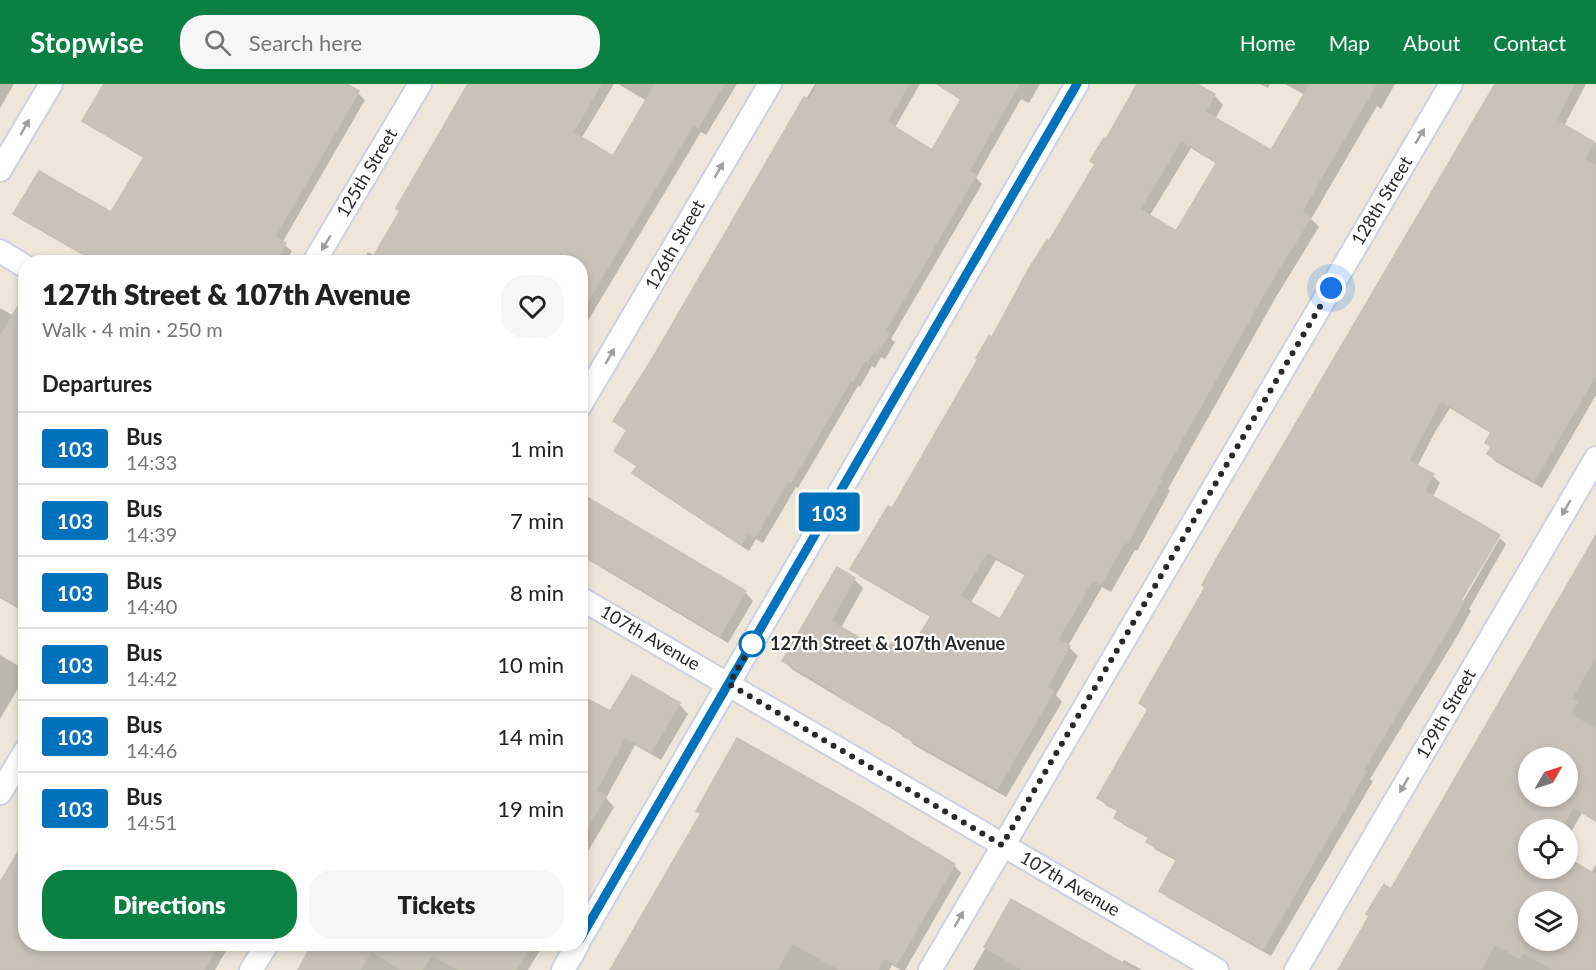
<!DOCTYPE html>
<html lang="en">
<head>
<meta charset="utf-8">
<style>
	body { margin:0; font-family:Lato,sans-serif; background:#f6f6f6; color:#222; height:100vh; display:flex; flex-direction:column; font-size:22px; white-space:nowrap }
	* { box-sizing:border-box; margin:0 }
	p { font-size:20px; color:#767676 }
	.icon { flex:none; width:33px; height:33px; fill:none; stroke:currentColor; stroke-width:2; stroke-linecap:round; stroke-linejoin:round }
	.map { position:relative; flex:1; overflow:hidden }
	.drawer { position:absolute; left:18px; top:171px; width:570px; height:696px; display:flex; flex-direction:column; background:#fff; border-radius:24px; box-shadow:0 3px 9px #0003 }
	.drawer>* { flex:none }
	.badge { padding:0 12px; border-radius:4px; font-size:21px; line-height:39px }
	.needle { width:39px; rotate:51deg }
	.buttons { position:absolute; left:1518px; top:663px; display:grid; gap:12px }
	.buttons a { display:grid; place-items:center; width:60px; height:60px; border-radius:50%; background:#fff; box-shadow:0 3px 9px #0003; font-size:30px }
	.you { position:absolute; width:30px; height:30px; margin:-15px; border:4px solid #fff; border-radius:50%; background:#1a73e8; box-shadow:0 0 0 9px #1a73e833 }
	.map>.badge { position:absolute; translate:-50% -50%; box-shadow:0 0 0 3px #fff }
	h2 { padding:0 24px; font-size:22px; line-height:54px }
	.round { display:grid; place-items:center; flex:none; width:63px; height:63px; border-radius:24px; background:#f6f6f6 }
	.head { display:flex; align-items:center; justify-content:space-between; height:102px; padding:0 24px }
	h1 { font-size:28px; font-weight:800; line-height:45px }
	.action { display:flex; gap:12px; margin-top:auto; padding:12px 24px }
	.action a { flex:1; height:69px; border-radius:24px; background:#0b8043; color:#fff; font-size:24px; font-weight:800; line-height:69px; text-align:center }
	.action a+a { background:#f6f6f6; color:#222 }
	ul { padding:0; list-style:none }
	li { display:flex; align-items:center; gap:18px; height:72px; padding:0 24px; border-top:2px solid #e0e0e0 }
	li div { flex:1 }
	li b { display:block; font-size:22px }
	li em { font-style:normal }
	li .badge { min-width:66px; font-weight:700; text-align:center }
	header { display:flex; align-items:center; gap:36px; box-sizing:border-box; height:84px; padding:0 30px; background:#0b8043; color:#fff }
	header strong { font-size:28px }
	nav { display:flex; gap:33px; margin-inline-start:auto; font-size:21px }
	.search { width:420px; height:54px; background:#f6f6f6; display:flex; align-items:center; gap:15px; box-sizing:border-box; padding:0 21px; border-radius:24px; color:#767676; font-size:22px }
	.map>svg:first-child { display:block }
</style>
</head>
<body>
<header>
<strong>Stopwise</strong>
<div class="search"><svg class="icon" aria-label="search" viewBox="0 0 24 24"><circle cx="10" cy="10" r="6"/><path d="M15 15l6 6"/></svg>Search here</div>
<nav><a>Home</a><a>Map</a><a>About</a><a>Contact</a></nav>
</header>
<div class="map">
<svg width="1596" height="886" viewBox="0 0 1596 886">
	<rect width="100%" height="100%" fill="#ede6d9"/>
	<path fill="#0003" fill-rule="evenodd" d="M0,0h14l-14,24z
		M106,0h238l14,9 7,7 -83,143 10,8 -6,11h-191l-73,-42 -7,-7 97,1 32,-56 -53,-31 -7,-7z
		M470,0h144l-33,55 33,19 33,-57 -29,-17h119l-31,51 -5,-3 -121,202v-72h-218l6,-10 7,4 26,-44z
		M815,0h105l-26,45 38,23 30,-51 -26,-17h104l-11,19 -8,-4 -45,79 6,6 -91,155 4,3 -10,17 -4,-2 -6,11 -3,-2 -12,21 -2,-1 -60,102 -2,-1 -33,56 -7,-4 -7,12 -108,-71 -7,-7 4,-6 -22,-16 12,-19 -13,-11 41,-66z
		M1139,0h55l20,11 9,10 -8,14 57,33 33,-57 -20,-11h110l-14,25 -4,-3 -66,113 8,8 -43,70 -108,192 2,2 -33,60 -2,-1 -24,42 -9,-5 -34,59 10,10 -22,39 6,7 -56,95 -92,-52 -5,-6 -116,-69 -9,-9 70,-82 9,9 -22,40 45,27h23l23,-37 -71,-41 -9,-9 41,-58 203,-344 -4,-5 14,-20zM1191,64l26,16 -41,69 -27,-16zM996,476l30,16 -25,45 -31,-17z
		M1260,0h10l-2,4z
		M1496,0h90l-22,42 32,17v252l-54,93 -46,-26 -8,-8 4,-6 -5,-5 5,-9 -42,-26 -15,24 -18,35 16,9 7,7 -8,15 24,108 3,2 41,-70 6,6 -37,65 2,2 -15,27 -86,141 3,2 -102,175 -102,-58 -8,-7 16,-30 -21,-11 -8,-8 2,-3 -26,-14 -8,-8 3,-5 -12,-6 -8,-8 49,-87 -7,-8z
		M0,224l26,15v290l-26,-15z
		M580,411l165,97 8,9 -25,42 -148,-88z
		M1596,453v285l-14,-9 -14,24v-7h-40v38h40v-8l23,13 5,-9v106h-256l52,-79zM1528,674h40v38h-40zM1528,818h40v38h-40z
		M0,571l19,11 7,6v3l-26,44z
		M632,593l47,27 9,10 -27,46 -26,-15 -29,53 8,9 -34,58v-168l31,16z
		M698,726l256,55 7,8 -56,97h-4l-9,-5 -3,5h-277l90,-156z
		M0,804l26,56h204l-15,26h-215z
		M1012,817l109,63 3,-4 18,10h-169z
		M315,860h229l-16,26h-228z"/>
	<path fill="#c8c2b9" stroke="#c8c2b3" stroke-width="1.5" fill-rule="evenodd" d="M104,0h243l12,7 -84,146 11,6 -11,19h-178l-84,-48 26,-43 72,41 33,-55 -62,-36z
		M468,0h133l-28,48 40,24 42,-72h69l-26,44 -5,-3 -113,189v-52h-210l30,-51 -4,-3z
		M818,0h91l-22,38 45,28 29,-51 -23,-15h81l-50,87 7,4 -91,156 4,3 -12,19 -3,-2 -7,11 -2,-2 -12,21 -2,-1 -60,102 -3,-1 -33,56 -7,-4 -7,12 -109,-72 5,-7 -23,-15 13,-21 -14,-9 42,-67 149,-257 5,3z
		M1137,0h60l18,10 -10,18 66,38 39,-66h66l-74,127 9,6 -43,70 -109,193 2,1 -21,38 -12,24 -3,-1 -24,42 -8,-5 -35,60 12,7 -23,41 7,4 -57,98 -94,-53 1,-2 -65,-37 1,-2 -58,-34 55,-94 18,11 -24,43 54,32 6,-10 17,10 23,-37 -81,-47 38,-63 4,2 86,-149 -2,-1 13,-22 3,1 36,-67 19,-30 2,1 46,-77 -5,-3 14,-23 2,1zM1181,56l36,22 -41,69 -36,-22zM987,468l39,22 -26,45 -40,-23z
		M1495,0h79l-18,36 38,22 -10,17 12,7v209l-62,106 -47,-27 4,-8 -6,-3 6,-11 -50,-31 -13,23 -19,37 25,13 -10,17 76,44 -39,65 3,2 -16,28 -85,140 3,2 -103,177 -104,-58 18,-32 -31,-17 3,-5 -35,-19 4,-8 -21,-12 51,-89 -9,-6 66,-116 -3,-2 16,-29z
		M26,208v319l-26,-15v-259z
		M580,409l166,98 -26,45 -140,-83z
		M1596,451v121l-25,43 6,3 -7,12 26,15v92l-23,-14 -13,23h-32v38h40v-10l28,17v95h-42l-31,-18 -4,6 -24,-14 -14,26h-143l31,-54 -3,-2 18,-30 7,5zM1528,674h40v38h-40zM1528,818h40v38h-40z
		M632,591l48,28 -29,49 -26,-15 -29,54 10,5 -26,44v-145l30,16z
		M737,654l121,68 97,58 -59,101 -12,-7 -6,12h-38l-48,-27 -15,27h-167l91,-157 -5,-2z
		M26,755v105h174l14,8 -10,18h-204v-88z
		M1011,815l28,16 96,55h-112l-39,-23z
		M312,860h220l-16,26h-57l-27,-15 -10,15h-20l-31,-19 -11,19h-62z"/>
	<g fill="none" stroke-linecap="round" stroke-linejoin="round">
		<g stroke="#ced1e4" stroke-width="26">
			<path id="street" d="M0,86l51,-86
				M0,167l26,16
				M314,178l106,-178
				M580,322l190,-322
				M580,514l637,372
				M0,709l26,-43
				M580,855l497,-855
				M251,886l16,-26
				M563,886l15,-26
				M930,886l521,-886
				M1296,886l300,-512"/>
		</g>
		<use href="#street" stroke="#fff" stroke-width="22"/>
	</g>
	<defs><path id="oneway-solid" d="M-6-.8H1V-3.2L6.5 0L1 3.2V.8H-6Z" transform="scale(1.5)"/></defs>
	<g fill="#9f9f9f">
		<use href="#oneway-solid" transform="translate(25 43) rotate(-60)"/>
		<use href="#oneway-solid" transform="translate(1420 52) rotate(-59)"/>
		<use href="#oneway-solid" transform="translate(719 86) rotate(-60)"/>
		<use href="#oneway-solid" transform="translate(326 159) rotate(121)"/>
		<use href="#oneway-solid" transform="translate(610 272) rotate(-60)"/>
		<use href="#oneway-solid" transform="translate(1566 424) rotate(120)"/>
		<use href="#oneway-solid" transform="translate(1404 701) rotate(120)"/>
		<use href="#oneway-solid" transform="translate(959 835) rotate(-60)"/>
	</g>
	<g fill="none" stroke-linecap="round" stroke-linejoin="round">
		<g stroke="#fff" stroke-width="14">
			<path id="line" d="M580,855l497,-855"/>
		</g>
		<use href="#line" stroke="#0072bc" stroke-width="9"/>
		<path stroke="#292929" stroke-width="6" stroke-dasharray="0 10.8" d="M752,560l4,-7 -27,47 273,161 329,-557"/>
	</g>
	<circle fill="#fff" stroke="#0072bc" stroke-width="3" cx="752" cy="560" r="12"/>
	<g text-anchor="middle" stroke-width="4.5" stroke-linejoin="round" paint-order="stroke">
		<g font-size="18" fill="#292929" stroke="#fff">
			<text transform="translate(367 89) rotate(-59)" y="6">125th Street</text>
			<text transform="translate(1382 117) rotate(-59)" y="6">128th Street</text>
			<text transform="translate(675 161) rotate(-60)" y="6">126th Street</text>
			<text transform="translate(650 554) rotate(30)" y="6">107th Avenue</text>
			<text transform="translate(1446 630) rotate(-60)" y="6">129th Street</text>
			<text transform="translate(1070 800) rotate(30)" y="6">107th Avenue</text>
		</g>
		<g font-size="18" font-weight="bold" fill="#292929" stroke="#fff" text-anchor="start">
			<text x="770" y="566">127th Street &amp; 107th Avenue</text>
		</g>
	</g>
</svg>
<div class="buttons">
<a><svg class="needle" viewBox="-14 -14 28 28"><path d="M0-13l5 13h-10z" fill="#e53935"/><path d="M0 13l5-13h-10z" fill="#767676"/></svg></a>
<a><svg class="icon" aria-label="locate" viewBox="0 0 24 24"><circle cx="12" cy="12" r="6"/><path d="M12 2v4M12 18v4M2 12h4M18 12h4"/></svg></a>
<a><svg class="icon" aria-label="layers" viewBox="0 0 24 24"><path d="M12 4l9 5-9 5-9-5zM3 14l9 5 9-5"/></svg></a>
</div>
<div class="you" style="left:1331px;top:204px"></div>
<b class="badge" style="left:829px;top:428px;background:#0072bc;color:#fff">103</b>
<section class="drawer">
<div class="head"><div><h1>127th Street &amp; 107th Avenue</h1><p>Walk · 4 min · 250 m</p></div><a class="round"><svg class="icon" aria-label="heart" viewBox="0 0 24 24"><path d="M12 20l-8-8c-3-5 5-10 8-4 3-6 11-1 8 4z"/></svg></a></div>
<h2>Departures</h2>
<ul>
<li><span class="badge" style="background:#0072bc;color:#fff">103</span><div><b>Bus</b><p>14:33</p></div><em>1 min</em></li>
<li><span class="badge" style="background:#0072bc;color:#fff">103</span><div><b>Bus</b><p>14:39</p></div><em>7 min</em></li>
<li><span class="badge" style="background:#0072bc;color:#fff">103</span><div><b>Bus</b><p>14:40</p></div><em>8 min</em></li>
<li><span class="badge" style="background:#0072bc;color:#fff">103</span><div><b>Bus</b><p>14:42</p></div><em>10 min</em></li>
<li><span class="badge" style="background:#0072bc;color:#fff">103</span><div><b>Bus</b><p>14:46</p></div><em>14 min</em></li>
<li><span class="badge" style="background:#0072bc;color:#fff">103</span><div><b>Bus</b><p>14:51</p></div><em>19 min</em></li>
</ul>
<div class="action"><a>Directions</a><a>Tickets</a></div>
</section>
</div>
</body>
</html>
